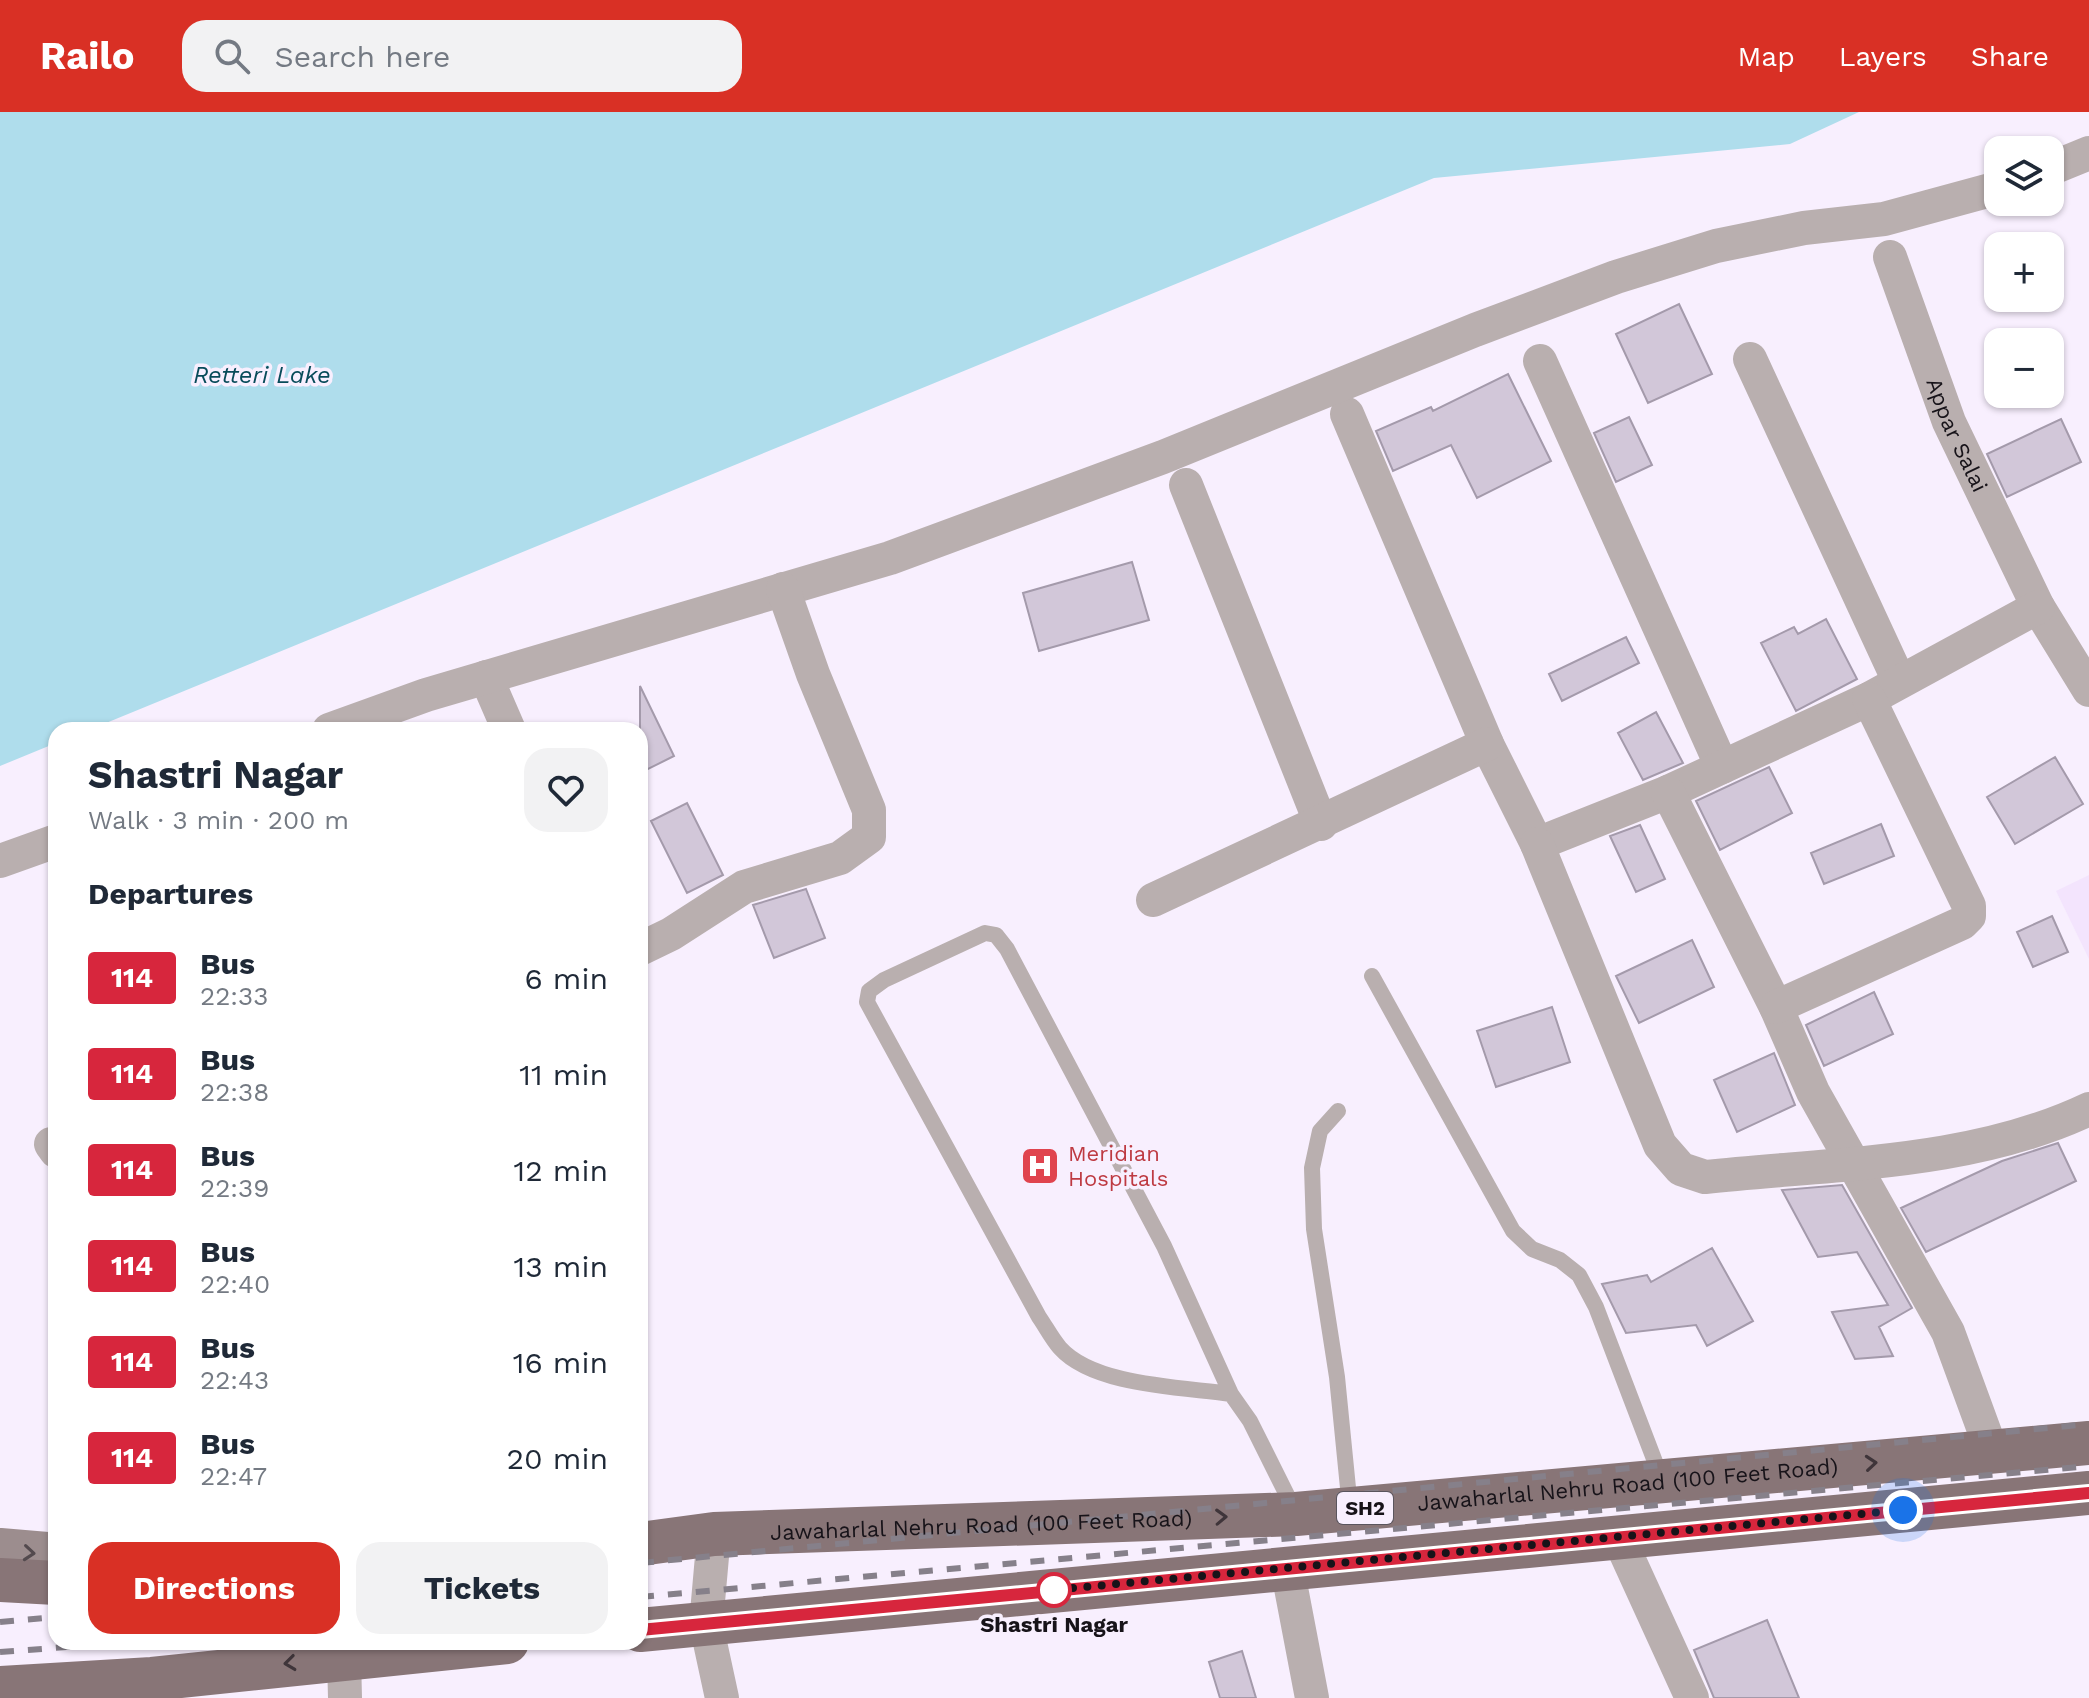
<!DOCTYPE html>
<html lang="en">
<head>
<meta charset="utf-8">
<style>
	body { margin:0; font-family:"Work Sans",sans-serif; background:#f2f2f3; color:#1f2937; height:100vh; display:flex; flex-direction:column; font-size:30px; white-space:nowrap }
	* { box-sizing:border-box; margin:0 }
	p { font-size:26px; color:#747a83 }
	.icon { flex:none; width:44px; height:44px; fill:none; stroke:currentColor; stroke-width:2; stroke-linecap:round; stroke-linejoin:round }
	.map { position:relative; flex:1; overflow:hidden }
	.sheet { position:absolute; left:48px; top:610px; width:600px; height:928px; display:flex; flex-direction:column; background:#fff; border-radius:24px; box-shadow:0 2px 6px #0004 }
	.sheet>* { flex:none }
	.badge { padding:0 16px; border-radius:6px; font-size:28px; line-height:52px }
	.buttons { position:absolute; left:1984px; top:24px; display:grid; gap:16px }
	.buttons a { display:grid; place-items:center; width:80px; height:80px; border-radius:16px; background:#fff; box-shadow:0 2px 6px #0004; font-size:40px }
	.you { position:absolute; width:40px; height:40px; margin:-20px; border:6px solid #fff; border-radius:50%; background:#1a73e8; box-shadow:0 0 0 12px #1a73e833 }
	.map>.badge { position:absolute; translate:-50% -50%; box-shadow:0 0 0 4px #fff }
	h2 { padding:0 40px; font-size:30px; line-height:72px }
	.round { display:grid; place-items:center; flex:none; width:84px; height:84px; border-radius:24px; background:#f2f2f3 }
	.overview { display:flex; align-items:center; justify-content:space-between; height:136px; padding:0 40px }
	h1 { font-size:38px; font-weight:700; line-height:60px }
	.button { display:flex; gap:16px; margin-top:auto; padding:16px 40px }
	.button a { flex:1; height:92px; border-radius:24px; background:#d93025; color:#fff; font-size:32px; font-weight:700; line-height:92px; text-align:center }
	.button a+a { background:#f2f2f3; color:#1f2937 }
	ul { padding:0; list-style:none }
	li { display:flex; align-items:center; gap:24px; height:96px; padding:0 40px }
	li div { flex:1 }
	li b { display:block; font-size:30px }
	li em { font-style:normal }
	li .badge { min-width:88px; font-weight:700; text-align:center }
	header { display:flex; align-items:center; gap:48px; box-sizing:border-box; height:112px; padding:0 40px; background:#d93025; color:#fff }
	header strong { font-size:38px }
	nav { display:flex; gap:44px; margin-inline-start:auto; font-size:28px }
	.search { width:560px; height:72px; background:#f2f2f3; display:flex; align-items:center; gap:20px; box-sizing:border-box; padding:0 28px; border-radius:24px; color:#747a83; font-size:30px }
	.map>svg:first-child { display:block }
</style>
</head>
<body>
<header>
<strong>Railo</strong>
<div class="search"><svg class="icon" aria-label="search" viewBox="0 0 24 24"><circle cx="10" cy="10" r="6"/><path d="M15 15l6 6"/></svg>Search here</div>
<nav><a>Map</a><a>Layers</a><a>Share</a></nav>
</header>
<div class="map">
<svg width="2089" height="1586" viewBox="0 0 2089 1586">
	<rect width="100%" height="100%" fill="#f8effe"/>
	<path fill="#f3e4fd" d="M2089,763v84l-33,-68z"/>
	<path fill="#afddec" d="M0,0h1859l-69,32 -356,34 -1345,552h-33v13l-56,23z"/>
	<path fill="#d2c7d9" stroke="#a49aab" stroke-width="2" d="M1679,192l33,70 -64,29 -32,-69z
		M1508,262l43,87 -74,37 -26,-53 -58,26 -17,-40 55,-24 2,4z
		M1629,305l23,48 -36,17 -22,-49z
		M2061,307l20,43 -74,35 -20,-43z
		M1132,450l17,58 -110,31 -16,-58z
		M1826,507l31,60 -61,32 -35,-68 33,-16 4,7z
		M1626,525l13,26 -77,38 -13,-27z
		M640,574l34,70 -34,17z
		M1656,600l27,51 -40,17 -25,-47z
		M2055,645l28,47 -68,40 -28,-47z
		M1769,655l23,46 -72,37 -24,-49z
		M687,691l36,72 -36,18 -36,-72z
		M1881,712l13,32 -70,28 -13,-31z
		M1640,713l25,54 -29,13 -26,-56z
		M806,777l19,49 -51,20 -21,-53z
		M2052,804l16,36 -35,15 -16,-35z
		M1692,828l22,47 -75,36 -23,-47z
		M1874,880l19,42 -69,32 -18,-41z
		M1552,895l18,55 -74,25 -19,-56z
		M1774,941l21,52 -58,27 -23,-52z
		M2058,1031l18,38 -150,71 -25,-44 101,-47z
		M1842,1073l70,123 -33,19 14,29 -38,3 -23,-47 56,-7 -31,-53 -39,5 -36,-67z
		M1712,1136l41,73 -46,25 -11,-21 -70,8 -24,-49 45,-9 4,7z
		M1767,1508l32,78h-85l-20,-48z
		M1242,1539l14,47h-36l-11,-36z"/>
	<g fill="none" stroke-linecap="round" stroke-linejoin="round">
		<path stroke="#b9afaf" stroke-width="16" d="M1372,864l141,255 19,18 28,11 19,15 17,32 66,173
			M1338,999l-18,20 -8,37 2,61 23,148 13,131
			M1231,1282l-67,-148 -157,-297 -11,-14 -11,-2 -101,47 -15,11 -2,11 172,315c7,10 13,22 21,31 34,38 122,39 171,46l19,27 44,88"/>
		<g stroke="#b9afaf" stroke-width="34">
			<path d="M2050,57l39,-16"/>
			<path id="s1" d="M1890,145l59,165 89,185 51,83"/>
			<path d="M1750,247l149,322"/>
			<path d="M1540,249l182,406"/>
			<path d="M1347,302l140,330 50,100 131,-52 201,-93 169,-92"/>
			<path d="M1186,373l135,339"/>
			<path d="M486,565l23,53"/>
			<path d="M329,618l97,-35 464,-137 273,-101 312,-127 141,-53 100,-31 88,-18 80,-9 114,-31"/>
			<path d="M1668,680l108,215 37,85 135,240 44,120"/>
			<path d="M1537,732l123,301 21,24 24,8c129,-14 266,-12 384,-68"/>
			<path d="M0,749l56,-20"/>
			<path d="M1153,788l334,-156"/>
			<path d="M640,837l31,-15 73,-47 96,-29 29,-21v-27l-56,-136 -30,-85"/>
			<path d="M1776,895l186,-84 7,-7v-10l-100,-207"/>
			<path d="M51,1032l5,7"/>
			<path d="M714,1422l-8,90 16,74"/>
			<path d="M1618,1424l74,162"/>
			<path d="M1287,1455l25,131"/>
			<path d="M344,1545l1,41"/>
		</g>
		<path stroke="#9c8d8e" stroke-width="44" d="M0,1438l47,4 9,6"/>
		<g stroke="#887577" stroke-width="44">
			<path id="s2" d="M640,1432l74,-10 582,-20 793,-71"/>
			<path d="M0,1468l56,3"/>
			<path d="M640,1518l1449,-137"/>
			<path d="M0,1576l152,-9 355,-37"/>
		</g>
		<path stroke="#86808a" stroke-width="6" stroke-dasharray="14 14" stroke-linecap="butt" d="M640,1451l1449,-139
			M640,1485l1449,-131
			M0,1510l56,-5
			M0,1540l135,-10"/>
	</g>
	<defs><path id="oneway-chevron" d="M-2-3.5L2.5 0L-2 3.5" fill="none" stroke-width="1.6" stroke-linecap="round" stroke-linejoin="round" transform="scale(2)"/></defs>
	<g stroke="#3f353a">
		<use href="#oneway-chevron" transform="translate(1871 1351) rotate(-5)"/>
		<use href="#oneway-chevron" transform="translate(1221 1405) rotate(-2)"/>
		<use href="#oneway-chevron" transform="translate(290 1551) rotate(173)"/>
	</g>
	<use stroke="#534a4e" href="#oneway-chevron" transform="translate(29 1441) rotate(5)"/>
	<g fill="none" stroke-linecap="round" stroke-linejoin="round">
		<g stroke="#fff" stroke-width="18">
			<path id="line" d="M640,1518l1449,-137"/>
		</g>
		<use href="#line" stroke="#d7263d" stroke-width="12"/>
		<path stroke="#171319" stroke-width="8" stroke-dasharray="0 14.4" d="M1054,1478l-12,1 861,-81"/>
	</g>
	<defs>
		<g id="hospital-square" transform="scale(2)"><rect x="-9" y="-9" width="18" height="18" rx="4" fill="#e0444e" stroke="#f8effe"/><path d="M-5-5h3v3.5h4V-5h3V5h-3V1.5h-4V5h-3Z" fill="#fff"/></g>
	</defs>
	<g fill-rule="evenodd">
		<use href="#hospital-square" x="1040" y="1054"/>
	</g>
	<circle fill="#fff" stroke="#d7263d" stroke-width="4" cx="1054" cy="1478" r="16"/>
	<g text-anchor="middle" stroke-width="7" stroke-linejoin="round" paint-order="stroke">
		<rect fill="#f8effe" stroke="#5a555e" stroke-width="2" x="1337" y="1380" width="56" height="32" rx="6"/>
		<g font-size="20" font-weight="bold" fill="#171319">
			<text x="1365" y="1403">SH2</text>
		</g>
		<g font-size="22" fill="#171319" stroke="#f8effe">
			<text dy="8" stroke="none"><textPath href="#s1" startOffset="190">Appar Salai</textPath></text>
			<text dy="8" stroke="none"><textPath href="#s2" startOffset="990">Jawaharlal Nehru Road (100 Feet Road)</textPath></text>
			<text dy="8" stroke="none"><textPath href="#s2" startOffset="342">Jawaharlal Nehru Road (100 Feet Road)</textPath></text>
		</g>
		<g font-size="22" fill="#be3a42" stroke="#f8effe" text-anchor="start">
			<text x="1068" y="1049">Meridian<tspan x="1068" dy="25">Hospitals</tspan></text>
		</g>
		<g font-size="22" font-weight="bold" fill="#171319" stroke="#f8effe">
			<text x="1054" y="1520">Shastri Nagar</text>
		</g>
		<g font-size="24" font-style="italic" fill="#084b5a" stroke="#f8effe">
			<text x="262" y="271">Retteri Lake</text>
		</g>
	</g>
</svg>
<div class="buttons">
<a><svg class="icon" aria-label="layers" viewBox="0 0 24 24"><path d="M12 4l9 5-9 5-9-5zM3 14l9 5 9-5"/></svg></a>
<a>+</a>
<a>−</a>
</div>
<div class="you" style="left:1903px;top:1398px"></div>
<section class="sheet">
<div class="overview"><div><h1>Shastri Nagar</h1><p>Walk · 3 min · 200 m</p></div><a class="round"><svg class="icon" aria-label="heart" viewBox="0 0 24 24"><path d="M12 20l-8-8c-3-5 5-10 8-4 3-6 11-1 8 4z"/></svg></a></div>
<h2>Departures</h2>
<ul>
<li><span class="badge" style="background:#d7263d;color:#fff">114</span><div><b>Bus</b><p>22:33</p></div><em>6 min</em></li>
<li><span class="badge" style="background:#d7263d;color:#fff">114</span><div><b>Bus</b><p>22:38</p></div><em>11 min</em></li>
<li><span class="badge" style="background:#d7263d;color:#fff">114</span><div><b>Bus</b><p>22:39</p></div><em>12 min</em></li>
<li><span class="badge" style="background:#d7263d;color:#fff">114</span><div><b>Bus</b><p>22:40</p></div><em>13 min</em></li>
<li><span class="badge" style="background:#d7263d;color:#fff">114</span><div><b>Bus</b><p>22:43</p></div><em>16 min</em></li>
<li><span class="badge" style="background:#d7263d;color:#fff">114</span><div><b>Bus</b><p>22:47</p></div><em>20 min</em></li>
</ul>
<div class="button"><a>Directions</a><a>Tickets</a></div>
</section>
</div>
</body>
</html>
